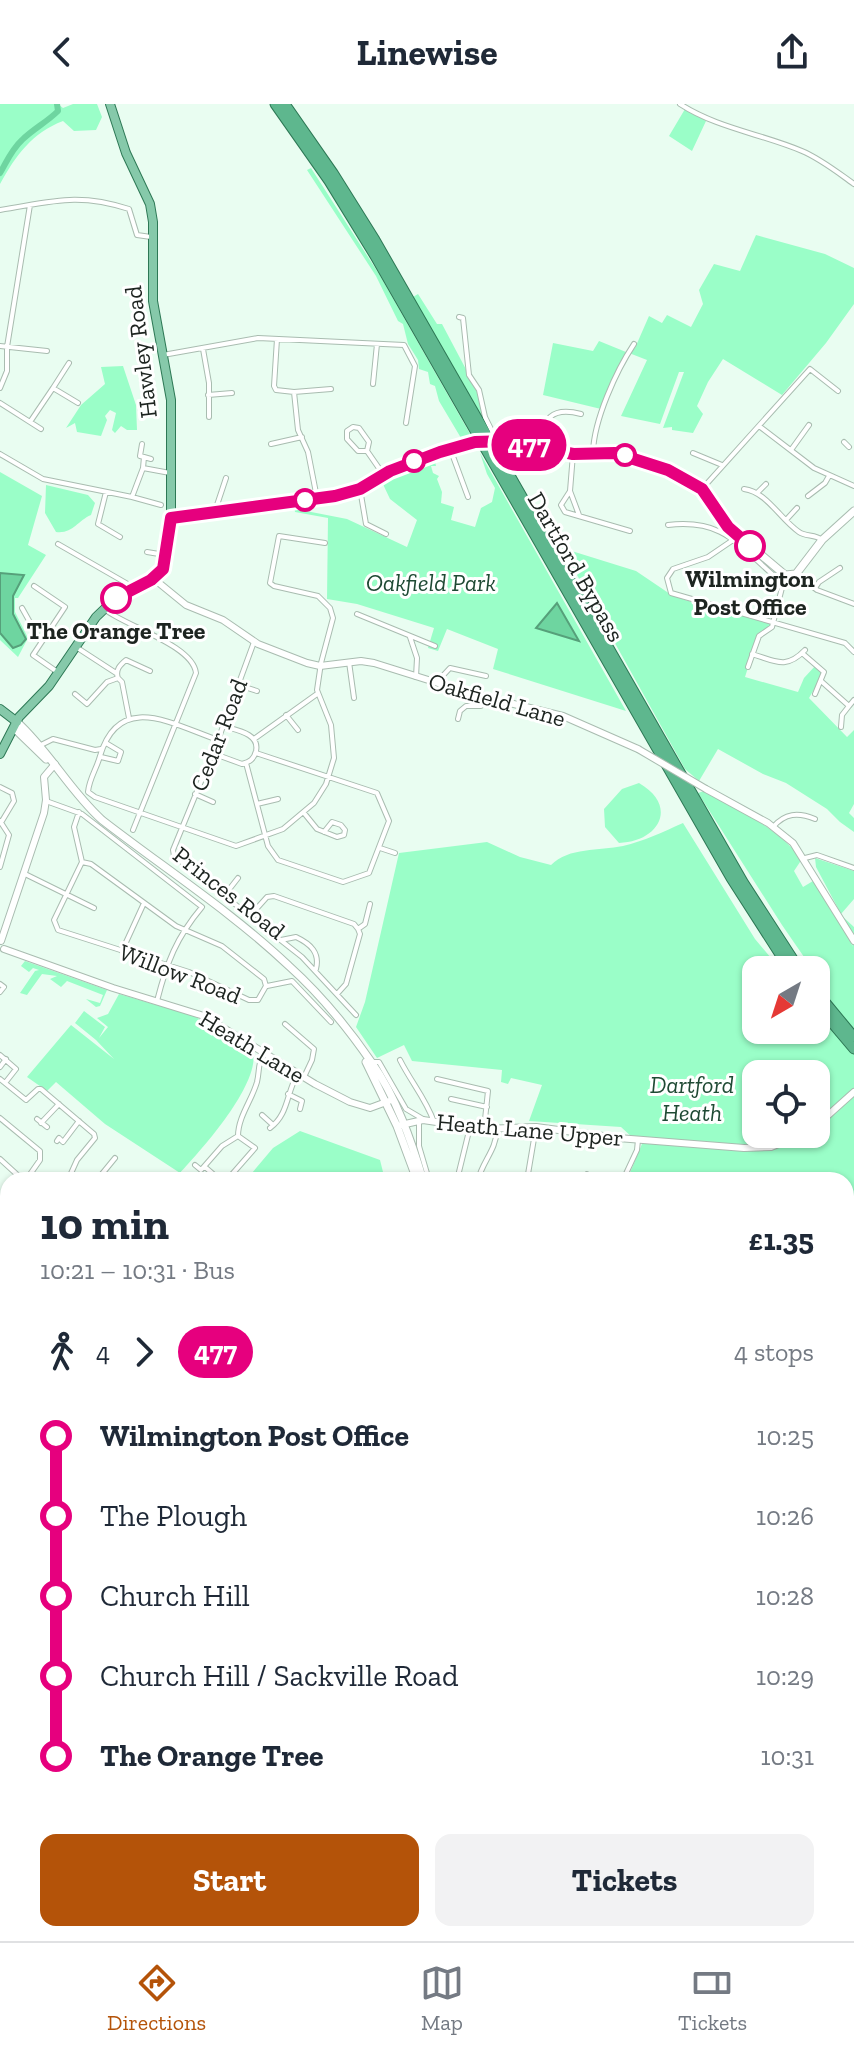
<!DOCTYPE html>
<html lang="en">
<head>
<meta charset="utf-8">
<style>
	body { margin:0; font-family:"Zilla Slab",serif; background:#f2f2f3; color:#1f2937; height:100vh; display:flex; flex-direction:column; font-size:30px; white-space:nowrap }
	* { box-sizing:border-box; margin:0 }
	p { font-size:26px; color:#747a83 }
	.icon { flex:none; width:44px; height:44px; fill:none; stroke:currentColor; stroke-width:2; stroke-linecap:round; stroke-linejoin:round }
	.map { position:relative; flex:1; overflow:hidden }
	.drawer { position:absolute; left:0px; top:1068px; width:854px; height:770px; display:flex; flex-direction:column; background:#fff; border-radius:24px 24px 0 0; box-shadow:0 2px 6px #0004 }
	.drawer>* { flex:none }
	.badge { padding:0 16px; border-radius:26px; font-size:28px; line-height:52px }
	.needle { width:52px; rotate:219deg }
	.buttons { position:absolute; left:742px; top:852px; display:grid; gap:16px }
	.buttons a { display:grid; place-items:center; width:88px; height:88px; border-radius:16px; background:#fff; box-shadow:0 2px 6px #0004; font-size:40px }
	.map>.badge { position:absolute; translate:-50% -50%; box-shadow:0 0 0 4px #fff }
	.legs { display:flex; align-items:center; gap:12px; height:88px; padding:0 40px; font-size:26px }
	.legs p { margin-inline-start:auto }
	.summary { display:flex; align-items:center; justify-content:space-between; height:136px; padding:0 40px }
	h1 { font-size:44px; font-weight:700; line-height:60px }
	.button { display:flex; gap:16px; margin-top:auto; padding:16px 40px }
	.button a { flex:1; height:92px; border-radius:16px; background:#b45309; color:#fff; font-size:32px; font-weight:700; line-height:92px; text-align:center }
	.button a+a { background:#f2f2f3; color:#1f2937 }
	ul { padding:0 40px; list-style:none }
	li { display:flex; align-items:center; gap:28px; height:80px; font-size:30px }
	li i { display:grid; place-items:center; width:12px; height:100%; margin:0 10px; background:currentColor }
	li i::after { content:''; width:20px; height:20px; margin:-10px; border:6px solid; border-radius:50%; background:#fff }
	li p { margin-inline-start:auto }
	li:first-child i { background:linear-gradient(#0000 50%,currentColor 0) }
	li:last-child i { background:linear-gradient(currentColor 50%,#0000 0) }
	header { display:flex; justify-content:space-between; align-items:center; height:104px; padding:0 40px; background:#fff; font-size:36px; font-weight:700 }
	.dock { display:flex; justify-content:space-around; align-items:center; height:112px; border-top:2px solid #e0e1e3; background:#fff; font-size:22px; color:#747a83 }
	.dock a { display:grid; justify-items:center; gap:4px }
	.dock .selected { color:#b45309 }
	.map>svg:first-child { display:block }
</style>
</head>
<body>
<header><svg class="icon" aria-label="back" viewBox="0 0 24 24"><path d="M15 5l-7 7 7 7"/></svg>Linewise<svg class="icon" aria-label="share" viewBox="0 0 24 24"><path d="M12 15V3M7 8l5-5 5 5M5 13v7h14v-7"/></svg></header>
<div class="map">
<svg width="854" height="1837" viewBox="0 0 854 1837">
	<rect width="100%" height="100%" fill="#e9fdf1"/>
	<path fill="#9afec8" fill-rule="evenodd" d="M0,0h58l5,4 10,-4h24l5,13 -6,13 -22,1 -11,-10c-31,12 -47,34 -63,63z
		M685,5l21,12 -14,30 -23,-15z
		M311,64l68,106 90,158 4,7h-5l2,2 -18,5 -2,-2 11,-6 -22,-37 -4,-15 -5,-2 -2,-12 -9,-3 -1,-9 -10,-16 -5,-20 -5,-3 -22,-45 -69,-106z
		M756,131l69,19 29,14v36l-28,39 -44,52 -59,-36 -15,23 -11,24 6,8 -10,19 -21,-3v-3l-9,1 21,-56h-5l-19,52 -39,-8 26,-56 -18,-7 6,-5 14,-32 13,7 5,-8 24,12 12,-23 -4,-14 15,-26 26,7z
		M418,190l19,30h5l36,68 5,26 -70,-121z
		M599,237l27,11 -25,57 -58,-14 10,-52 40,8z
		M123,262l13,39 1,25h-10l-6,-4 -6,7 -3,-3 4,-17 -6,-3 -5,6 2,4 -6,16 -24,-4 -2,-9 -9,5 15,-23 24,-21 -4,-17z
		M480,349l146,258 -133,-42 5,-20 -51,-20 -9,22 -10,-3 6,-20 -77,-24 -30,-5 1,-81 -33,-6 -1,-7 6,-1 1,6 46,9 60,28 10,-27 -27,-21 -9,-19 56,-24 3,1 -5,4 1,5h-5l2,7 6,3 -2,3 5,13 -1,11 13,4 -3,13 24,7 6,-19 11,-6 3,-14 -8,-14z
		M0,368l42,24 -14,49 18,10 -28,43h-3v14l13,26 -10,19 -18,-17z
		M46,381l42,10 7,8 -4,12c-14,6 -18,19 -35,17l-11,-19z
		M562,444l74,23 34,23 15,6 87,23v3l-14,10 -13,41 53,15 6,-14 12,-13 8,7 -15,26 38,39 7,-7v74l-5,9 5,5v14l-14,-10 -13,-13 -41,-26 -23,-9 -45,-25 -19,32 -14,-12z
		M639,679c40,23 20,59 -20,60l-14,-16 -1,-18 18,-20z
		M704,687c35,19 72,36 98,68l-8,12 9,16 10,-6 26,38 14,28 -11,-31 12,11v471l-8,4v-222h-219l17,-41 -11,-1 -12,-11 -92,-6 13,-36 -31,-7 -3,6 -7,-2 1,-12 -90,-9 -8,-16 -27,13 -21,-31 9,-25 34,-149 88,-11 33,15 31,8c18,-18 48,-14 72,-19 21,-5 40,-14 60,-23l72,116 26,31h-25v60h60v-60h-3l-31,-45 -84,-132zM756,970h60v60h-60z
		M815,754l39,13v28l-13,15 -25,-47z
		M25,857l82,29 -7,16 -4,1 -10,-8 14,4 3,-8 -36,-14 -6,6 -11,-8 7,-3 -15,-2 -15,21 -7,-2 15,-22 4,-1 -6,-2 -4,4 -8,-6z
		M119,890l75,22 59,34c8,34 -51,99 -73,123l-75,-49 -49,-42 -9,9 -20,-14 44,-52 43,34 -18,-19 -21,-17 9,-12 21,16 -6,11 9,-11 -11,-9 11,-4z
		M300,1027l80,29 5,20h-139l27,-32z
		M854,1438v219l-8,1v-216z
		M0,1668l8,1v125l-8,1z
		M8,1803v27l27,2 1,-2h49l-3,7h-82v-32z"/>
	<path fill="#6ed5a0" stroke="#56a07a" stroke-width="2" d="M0,469l24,2 -11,21v18l13,25 -5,6 -8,3 -13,-15z
		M557,499l22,38 -43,-13z"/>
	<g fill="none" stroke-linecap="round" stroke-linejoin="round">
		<path stroke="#56a07a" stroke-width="2" d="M8,1668l-3,6 3,8
			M0,1702l8,-3
			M0,1735l3,7
			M0,1760l8,-1
			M153,1830l6,7"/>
		<path stroke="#6ed5a0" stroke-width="6" d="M0,69c7,-12 12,-24 22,-33 11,-11 25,-18 36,-29l-1,-7
			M0,1651l8,3
			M8,1662v2
			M0,1800l8,-2
			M114,1830l7,7"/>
		<g stroke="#a9bcb0" stroke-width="6">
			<path id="minor" d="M680,0c37,24 82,30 122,47 19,8 35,21 52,33
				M0,106c51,-8 77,-18 129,-1l8,26 14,2
				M459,213l4,1 6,57 10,15 6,27 12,24
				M277,235l-3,47 2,4 18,2 37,-3
				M0,242l47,5
				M203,245l6,34v34
				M163,251l95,-17 146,7 11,21 -9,57
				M373,280l4,-40
				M0,284l7,-17v-24l23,-142
				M53,284l16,-25
				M294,288l4,38 10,22 9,46
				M208,291l24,-2
				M0,299l30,19 23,-34 25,15
				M30,318l11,7
				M759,322l55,42 40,18
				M844,338l5,5
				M142,340l-2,12 4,1
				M271,340l31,-7
				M537,341c7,-26 14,-39 44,-31
				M791,346l18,-25
				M367,347h-9l-11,-12v-8l6,-4 6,1 10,14 -2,9 16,23
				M451,347l17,46
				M593,348c1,-32 23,-81 41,-108
				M693,349l29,12
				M0,350l43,25 89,18 29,8
				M573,350l-3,37 9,24
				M143,364l1,-11 7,2
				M360,385l6,35 20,10
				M702,385l108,-120 28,22
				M744,385c23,3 36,30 55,43 7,5 16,2 23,8
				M570,387l-9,14 4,7 65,19
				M106,388l-8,32 22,13
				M757,389l9,-9
				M808,392l17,-13 4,-7
				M132,393l11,-29 27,5
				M215,407l11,-33
				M786,416l11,-12
				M668,421c53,-6 68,17 104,49
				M733,436l-25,17 -35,12 -6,9 4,15 174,50 9,9
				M58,440l75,43
				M147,448l18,3
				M796,470l21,16 37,14
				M34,482l31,21 -32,48 23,16
				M815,484l4,-6 21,-14
				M22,504l19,34
				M104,505c21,17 89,36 92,64l-63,157
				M357,510l78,32
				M410,533l7,21 -1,19
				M254,538l-36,98 -45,110 1,6 128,101 54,58
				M76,543l40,26
				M802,549l22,19 -9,22
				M752,550c23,7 34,16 53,-4
				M349,558l5,36
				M748,563l11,-31 13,-9 13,-51
				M118,574c-3,-8 2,-13 8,-18l24,11
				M821,577l28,25 5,-6
				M436,579l14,-15 36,8
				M238,581l19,6
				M75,590l12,10 20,-22 11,-4 4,4 7,36
				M286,611l12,15
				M458,615l2,-8 6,-5h15l4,-8
				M841,623l1,-12 7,-9
				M254,635l63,-45
				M218,636c-46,-16 -99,-49 -118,16 -3,12 -11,23 -12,36l7,5 141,49 47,-17 31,-26 12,-19 8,-26 -3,-33 -14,-35 4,-27 12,-45 -3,-10 -12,-12 -44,-10 -4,-3 9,-47 46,7
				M39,642l14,-7 42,11 6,-1
				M212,649l30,11c8,-2 12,-5 14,-13 4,-18 -21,-21 -33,-25
				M101,653l17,4 3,-9 -15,-9
				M246,659l22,83 10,14 65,22 26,-9 20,-52 -12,-28 -121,-40
				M0,683l12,6 2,8 -12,20
				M195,690l18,8
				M46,697l36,13 120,93c-26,31 -35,55 -45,94
				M257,700l21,-5
				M79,708l-5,15 8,35 -28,58 4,10 131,42 60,28h9l8,-14 -2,-7 -42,-33 -46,-20 -85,-62 -9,-2
				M304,709l13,16 20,8 7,-2 1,-5 -4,-5 -9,-3 -8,10
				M0,717l9,14 -9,32
				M773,723c12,-14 25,-15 42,-8
				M380,744l15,5
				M805,754l12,-3 37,13
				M25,770l69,34
				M224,792l14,-18
				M250,812l17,-19 7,-1 80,28 4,5
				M281,836l15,-3c15,7 24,16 20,32
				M122,847l22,-48
				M0,880l4,3 -4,5
				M267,882l25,-5 39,41
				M337,890l9,-10 14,-50 -2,-5 7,-5 5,-20
				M285,920l29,25 -2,11 -8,17
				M0,951l16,14 -11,14
				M400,956c11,22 26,39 34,62
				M372,958h7l27,47 17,10
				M0,963l6,-8
				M0,975l26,21 12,-11h3l53,45 1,4 -18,22 -9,20
				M437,975l51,12 -4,38
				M288,990l14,7 -2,8
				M451,995l36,8
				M262,1011l11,10
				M0,1014l40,33v9l-14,20
				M37,1015l10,8
				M419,1017v25l10,34
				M41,1019l18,-19
				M270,1024c19,-14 16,-35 28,-55
				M57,1037l2,-3 4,4 16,-21
				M0,1055l23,21
				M195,1061l6,5 21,-24 16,-10c0,-19 14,-36 19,-54 3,-13 0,-17 8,-30
				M205,1063l15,13
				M97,1076l18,-22
				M227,1076l28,-32 -17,-12
				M457,1076l13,-53
				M478,1076c5,-20 18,-29 19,-51
				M527,1076l9,-53
				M585,1076l2,-6
				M623,1076l14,-30 1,-10
				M0,1119l8,-6
				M0,1329l8,-10
				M0,1362l8,6
				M0,1442l7,8
				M0,1467l8,-18
				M0,1565l8,3
				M846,1662l8,-1
				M846,1674h8
				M846,1743l8,2
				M91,1830l2,7
				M221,1830l11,7
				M621,1830l5,7
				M735,1830l7,7
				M144,1837l5,-7
				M247,1837l4,-7
				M278,1837l3,-7
				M518,1837l9,-7
				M581,1837l11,-7
				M750,1837l6,-7
				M849,1837l-2,-28 7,-10"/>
		</g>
		<g stroke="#a9bcb0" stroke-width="8">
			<path id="tertiary" d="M147,478l12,1 27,22 37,15 35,24 49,19 13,3 41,-5 13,2 99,31 90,22 75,33
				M706,685l62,34 25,20 61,98
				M1,837l43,-128 2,-13 -2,-23 11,-13
				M4,845l109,39 91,28 111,68 35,18 20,6 19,-7
				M401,1021l22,-5 61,9 52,-2 82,11 126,10 27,-1 33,-13
				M816,1022l38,-34
				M846,1402l8,12
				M846,1533l8,-17
				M664,1837l9,-7"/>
		</g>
		<g stroke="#a9bcb0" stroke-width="9">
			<path id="secondary" d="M497,337l22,2 54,11 42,-1 53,17 34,19 26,38 57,48 11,-1 26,-34 32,-29
				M171,414l174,-24 69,-33 61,-19
				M17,618c33,30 52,68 85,98 62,48 130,92 187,146 31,28 59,62 83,97 24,34 39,77 51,117
				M14,624l32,31
				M366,958l31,64 20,54"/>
		</g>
		<g stroke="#2d7855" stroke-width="10">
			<path id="primary" d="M0,605l17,13
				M0,650l19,-37 30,-31 47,-69 22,-21 39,-20 6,-7 4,-14 4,-37v-118l-18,-99v-79l-3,-18 -24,-51 -16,-49
				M0,1182l8,-7
				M0,1243l8,11
				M846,1344l8,3
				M846,1351l8,2
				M431,1830l5,7"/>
		</g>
		<g stroke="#2d7855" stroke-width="11">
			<path id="trunk" d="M275,0l54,77 46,75 356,622 59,92
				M285,0l48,69 42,67 368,642 57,88
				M816,887l38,46
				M816,900l38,45"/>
		</g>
		<use href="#minor" stroke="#fff" stroke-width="4"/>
		<use href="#tertiary" stroke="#fff" stroke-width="6"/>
		<use href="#secondary" stroke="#fff" stroke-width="7"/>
		<use href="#primary" stroke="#86c9aa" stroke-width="8"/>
		<use href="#trunk" stroke="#5eb78e" stroke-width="9"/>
		<path stroke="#6b7770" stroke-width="2" stroke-dasharray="14 14" stroke-linecap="butt" d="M0,1600l8,7
			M397,1830l17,7"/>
		<g stroke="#a9bcb0" stroke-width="8" stroke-linecap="butt">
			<path id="tertiary-bridge" d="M638,645l68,40"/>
		</g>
		<g stroke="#a9bcb0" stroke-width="9" stroke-linecap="butt">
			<path id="secondary-bridge" d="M475,338l22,-1"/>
		</g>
		<use href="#tertiary-bridge" stroke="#fff" stroke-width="6"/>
		<use href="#secondary-bridge" stroke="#fff" stroke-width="7"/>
	</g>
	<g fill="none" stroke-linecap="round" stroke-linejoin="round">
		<g stroke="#fff" stroke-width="18">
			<path id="line-1" d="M116,494l35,-18 12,-11 8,-51 164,-22 25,-7 30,-18 50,-19 35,-10 33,-1 65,13 42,-1 53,17 34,19 26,38 22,19"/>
		</g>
		<use href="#line-1" stroke="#e6007e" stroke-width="12"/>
	</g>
	<g fill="#fff" stroke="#e6007e" stroke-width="4">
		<circle cx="625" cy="351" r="10"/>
		<circle cx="414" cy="357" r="10"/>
		<circle cx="305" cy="396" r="10"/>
		<circle cx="750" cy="442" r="14"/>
		<circle cx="116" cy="494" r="14"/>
	</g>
	<g text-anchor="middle" stroke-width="6" stroke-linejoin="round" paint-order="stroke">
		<g font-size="24" fill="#1d2420" stroke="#fff">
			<text transform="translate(141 248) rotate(-97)" y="8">Hawley Road</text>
			<text transform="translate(576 463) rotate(60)" y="8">Dartford Bypass</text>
			<text transform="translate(497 596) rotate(16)" y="8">Oakfield Lane</text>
			<text transform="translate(219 631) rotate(-69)" y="8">Cedar Road</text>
			<text transform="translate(229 789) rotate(38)" y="8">Princes Road</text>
			<text transform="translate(180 870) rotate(21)" y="8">Willow Road</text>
			<text transform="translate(252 943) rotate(31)" y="8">Heath Lane</text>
			<text transform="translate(530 1026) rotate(5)" y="8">Heath Lane Upper</text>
		</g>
		<g font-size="24" font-weight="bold" fill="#1d2420" stroke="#fff">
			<text x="750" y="483">Wilmington<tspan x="750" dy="28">Post Office</tspan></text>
			<text x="116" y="535">The Orange Tree</text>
		</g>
		<g font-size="24" font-style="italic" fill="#1f4a34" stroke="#fff">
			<text x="431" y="487">Oakfield Park</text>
			<text x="692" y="989">Dartford<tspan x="692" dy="28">Heath</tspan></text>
		</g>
	</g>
</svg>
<div class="buttons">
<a><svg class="needle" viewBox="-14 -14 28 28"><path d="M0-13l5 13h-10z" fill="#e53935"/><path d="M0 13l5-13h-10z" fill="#747a83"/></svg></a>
<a><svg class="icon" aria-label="locate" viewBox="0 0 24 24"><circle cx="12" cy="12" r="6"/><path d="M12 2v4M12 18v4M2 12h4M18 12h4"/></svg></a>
</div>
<b class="badge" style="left:529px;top:341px;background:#e6007e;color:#fff">477</b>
<section class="drawer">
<div class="summary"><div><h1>10 min</h1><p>10:21 – 10:31 · Bus</p></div><b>£1.35</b></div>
<div class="legs"><svg class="icon" aria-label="walk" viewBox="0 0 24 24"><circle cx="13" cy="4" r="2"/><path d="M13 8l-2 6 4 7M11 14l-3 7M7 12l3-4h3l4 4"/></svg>4<svg class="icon" aria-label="forward" viewBox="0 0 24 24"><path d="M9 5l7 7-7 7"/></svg><b class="badge" style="background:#e6007e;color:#fff">477</b><p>4 stops</p></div>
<ul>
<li><i style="color:#e6007e"></i><b>Wilmington Post Office</b><p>10:25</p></li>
<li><i style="color:#e6007e"></i><span>The Plough</span><p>10:26</p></li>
<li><i style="color:#e6007e"></i><span>Church Hill</span><p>10:28</p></li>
<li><i style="color:#e6007e"></i><span>Church Hill / Sackville Road</span><p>10:29</p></li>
<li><i style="color:#e6007e"></i><b>The Orange Tree</b><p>10:31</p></li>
</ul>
<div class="button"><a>Start</a><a>Tickets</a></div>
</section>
</div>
<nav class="dock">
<a class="selected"><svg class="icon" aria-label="directions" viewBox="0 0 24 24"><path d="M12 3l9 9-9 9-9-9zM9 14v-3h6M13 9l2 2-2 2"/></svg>Directions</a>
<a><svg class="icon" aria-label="map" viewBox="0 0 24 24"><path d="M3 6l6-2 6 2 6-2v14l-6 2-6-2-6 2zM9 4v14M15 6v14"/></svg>Map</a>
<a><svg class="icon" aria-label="tickets" viewBox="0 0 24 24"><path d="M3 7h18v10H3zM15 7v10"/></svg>Tickets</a>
</nav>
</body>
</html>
